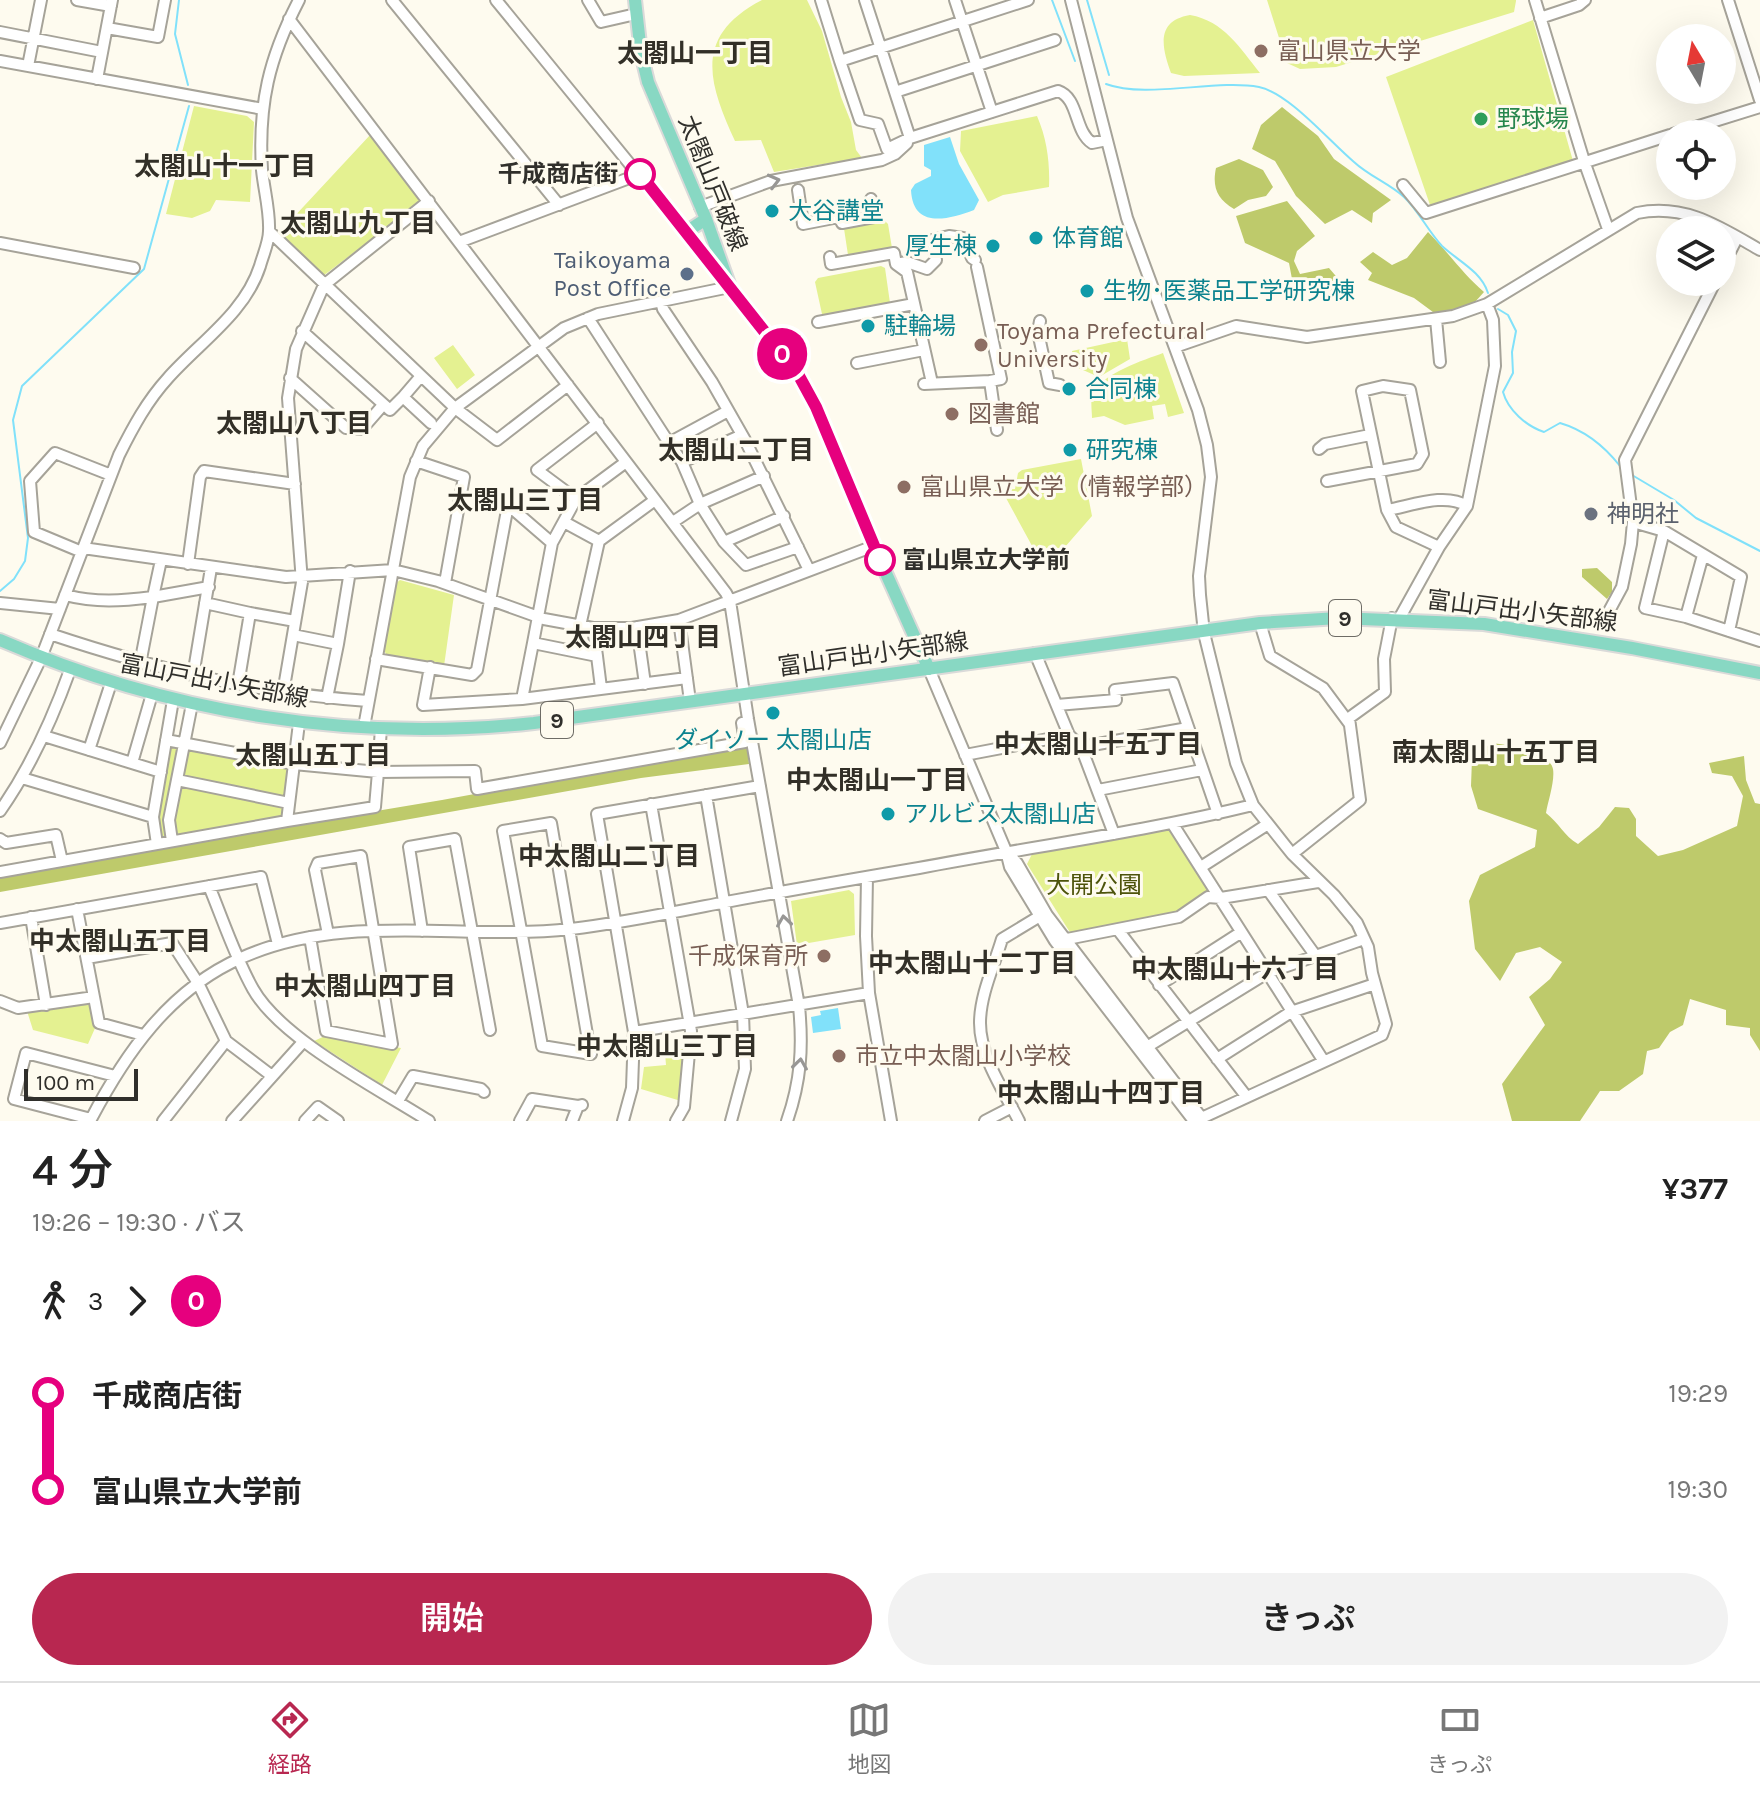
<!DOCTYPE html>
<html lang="ja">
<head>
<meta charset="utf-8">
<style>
	body { margin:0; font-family:Karla,"Noto Sans JP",sans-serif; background:#f2f2f2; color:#222; height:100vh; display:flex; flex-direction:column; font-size:30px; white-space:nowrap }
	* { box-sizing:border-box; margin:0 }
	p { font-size:26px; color:#767676 }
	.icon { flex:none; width:44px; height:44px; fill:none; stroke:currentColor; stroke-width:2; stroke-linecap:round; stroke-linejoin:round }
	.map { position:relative; height:1121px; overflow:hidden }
	.side { display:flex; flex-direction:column; background:#fff; flex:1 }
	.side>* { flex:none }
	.badge { padding:0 16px; border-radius:26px; font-size:28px; line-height:52px }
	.needle { width:52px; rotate:350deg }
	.buttons { position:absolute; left:1656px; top:24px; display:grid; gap:16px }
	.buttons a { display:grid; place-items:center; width:80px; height:80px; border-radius:50%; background:#fff; box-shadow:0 8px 32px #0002; font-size:40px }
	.scale { position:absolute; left:24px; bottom:20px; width:114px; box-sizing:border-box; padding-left:8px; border:4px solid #302f2b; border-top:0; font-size:22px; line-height:28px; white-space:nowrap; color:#302f2b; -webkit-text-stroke:6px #fefbef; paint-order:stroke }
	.map>.badge { position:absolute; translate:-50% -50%; box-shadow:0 0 0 4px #fff }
	.legs { display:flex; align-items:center; gap:12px; height:88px; padding:0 32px; font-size:26px }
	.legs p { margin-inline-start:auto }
	.headline { display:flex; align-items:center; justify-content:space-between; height:136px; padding:0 32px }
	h1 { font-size:44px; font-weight:600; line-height:60px }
	.action { display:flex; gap:16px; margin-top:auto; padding:16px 32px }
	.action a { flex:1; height:92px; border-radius:48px; background:#b82750; color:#fff; font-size:32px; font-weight:600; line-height:92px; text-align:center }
	.action a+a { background:#f2f2f2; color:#222 }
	ul { padding:0 32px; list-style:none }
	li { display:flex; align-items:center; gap:28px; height:96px; font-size:30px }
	li i { display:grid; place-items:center; width:12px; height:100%; margin:0 10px; background:currentColor }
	li i::after { content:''; width:20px; height:20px; margin:-10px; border:6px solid; border-radius:50%; background:#fff }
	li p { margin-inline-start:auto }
	li:first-child i { background:linear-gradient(#0000 50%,currentColor 0) }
	li:last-child i { background:linear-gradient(currentColor 50%,#0000 0) }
	.tabs { display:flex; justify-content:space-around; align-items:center; height:112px; border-top:2px solid #e0e0e0; background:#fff; font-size:22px; color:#767676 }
	.tabs a { display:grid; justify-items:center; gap:4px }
	.tabs .selected { color:#b82750 }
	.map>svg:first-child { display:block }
</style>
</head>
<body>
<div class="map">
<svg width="1760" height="1121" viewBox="0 0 1760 1121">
	<rect width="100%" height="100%" fill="#fefbef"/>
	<path fill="#e4f191" d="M762,0h45l15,31 19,66 10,25 5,28 6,8 -88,14 -13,-32 -26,1c-27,-59 -42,-105 27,-141z
		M1267,0h249v1l-2,11 -178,55 -36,2 -13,-6z
		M1190,15c34,6 50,33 70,58l-76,3 -13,-3c-9,-25 -16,-52 19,-58z
		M1533,20l40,141 -143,44 -44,-128z
		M194,106l53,10 7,6 -4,80 -34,-2 -6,11 -18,7 -26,-4z
		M1037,116c10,23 13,47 12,71l-46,8 -15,7 -28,-51 1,-20z
		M371,134l52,66 -100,76 -45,-42z
		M880,216l8,8 4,24 -44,7 -5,-33z
		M881,266l4,2 5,35 -66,13 -2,-2 -7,-32 3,-4z
		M1127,339l3,20 -31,18 -23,-10 -4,-16z
		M453,345l22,30 -18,14 -23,-31z
		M1163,353l21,60 -16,4 -3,-13 -13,2 2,13 -29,6 -21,-9 -12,2c0,-7 -2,-18 1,-25 10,-20 51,-33 70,-40z
		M1081,459l11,57 -41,47 -8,3 -37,-68 -7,-2 -4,-6 20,-1 3,-16 4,-3z
		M400,580l54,15 -10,71 -57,-10 -3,-6 11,-66z
		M170,747h8l1,2 -11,88 -3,2c-14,-15 -3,-74 5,-92z
		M187,749l100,19 2,3 -2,22 -6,4 -96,-19 -4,-4z
		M180,785l101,20 3,4 -5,10 -100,18 -4,-4 -1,-14z
		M1167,828l5,4 37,57 -2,4 -31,21 -105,20 -44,-70 6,-12z
		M849,890l5,4 1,41 -58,10 -6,-44z
		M91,1000l5,26 -8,18 -55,-14 -6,-19z
		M327,1035l74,13 -19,37 -68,-44z
		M686,1048l-5,53 -40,-12 3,-22 22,-2 -1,-12z"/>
	<path fill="#beca6b" d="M1282,107l36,29 16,23 57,41 -18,13 -1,10 -20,-13 -27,14 -29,-28 -21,-35 -23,-12 9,-24z
		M1239,159l24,11 10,17 -7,9 -18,4 -14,9c-17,-10 -22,-22 -18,-41z
		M1287,201l28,35 -18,15 -3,10 6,13 29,-6 18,21 -38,3 -17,-13 -3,-16 -44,-20 -9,-27z
		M1428,232c20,20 35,42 56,60l-9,10 -38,13 -23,-17 -46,-18 4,-7 -12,-11 13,-10 19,13 15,-7z
		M1597,568l15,14v10l-5,7 -25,-22v-8z
		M1491,743c13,1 59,9 62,26 2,12 -5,32 -7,44 13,10 18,23 32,31l21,-17 16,-20 14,1 7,11v17l22,20 25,-6 54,-24 6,-30 -11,-20 -20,-3 -3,-10 35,-7 2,24 9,23 5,1v247l-10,-16v-7l-24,-3v-15l-36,-11 -7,26 -13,7 -11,16 -12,3 -4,23 -24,17h-19l-20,30h-68l-10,-37 43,-59 -16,-28 21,-18 12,-17 -22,-15 -24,6 -16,28 -25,-32 -6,-48 11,-26 55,-28 2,-17 -59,-21 -7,-23 1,-27z
		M747,744l2,20 -108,14 -641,114v-18l442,-74z"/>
	<path fill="#81e1fa" d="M950,137l9,27 20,36 -5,10c-27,10 -61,19 -63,-20l4,-6 16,-8v-6l-7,-4v-21z
		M838,1008l3,21 -28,4 -2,-16 10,-2 -1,-4z"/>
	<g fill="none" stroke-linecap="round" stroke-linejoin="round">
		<path stroke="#81e1fa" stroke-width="2" d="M179,0l-4,34 13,51
			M1052,0l23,61
			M1087,0l22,75
			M1106,84c40,15 109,-5 153,3 30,6 70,54 95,75 15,14 36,22 50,35 14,13 24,34 38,49 16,15 39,25 46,47
			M1498,309l10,6 8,16 -4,21 1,21 -10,19c5,18 23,34 41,40l16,-9c24,7 45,24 60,43
			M1632,475l42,25 22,18 64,33
			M0,591l14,-12 11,-18 3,-23 -15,-118 9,-34 122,-117 45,-163"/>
		<g stroke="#a6a399" stroke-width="14">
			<path id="minor" d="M77,0l34,6
				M392,0l167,205
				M588,0l13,22 35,-8
				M821,0l19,61
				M865,0l45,138
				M955,0l37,112
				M1028,0l-188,61 20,59 18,4 9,25 23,-11 148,-47c21,7 16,40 34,52l15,-3
				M1071,0l56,218 71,192 9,35 4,32 -12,99 1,19 4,38 32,130 17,42 39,49 42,41 23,28 11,24 4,26 14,51 -4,11 -187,86
				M1535,0l49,161 24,68
				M1728,0l32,100
				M1540,18l39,-13 6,-5
				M289,19l437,574 4,8 18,118 51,287c4,41 2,75 -12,115
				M107,28l51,9 7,-37
				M0,32l102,20
				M0,61l263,48
				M28,66l13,-66
				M97,79l15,-79
				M895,92l160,-52
				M1673,134l87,-27
				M1403,185l23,28 244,-78
				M798,190l5,34 36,-7 3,6 32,-6 -3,-18
				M700,207l71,-26 111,-21 13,-6 12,-11
				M269,231l186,177 42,32 71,-55
				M459,242l181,-68
				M0,243l134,25
				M830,257l1,7 63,-11 2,11 11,-2 20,7 9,-9 -4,-20 17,-4 14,2 9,20 3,2
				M896,264l11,8 25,111
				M977,267l24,112 -11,2 7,49
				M1722,268l15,-30
				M661,301l2,8 49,73 33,58 64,130
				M588,318l81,125 59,-32
				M1436,319l4,43
				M1040,321l-2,11 11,51 11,2
				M818,322l96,-18
				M302,331l88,79 13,-13
				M1175,347l61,-21 71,11 146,-21 34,-12 150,-91c48,-10 83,14 123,37
				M857,363l67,-13
				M421,376l-18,21 28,26
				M290,378l56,50 16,1 21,-24
				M924,384l66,-3
				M598,423l-61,47 39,29 50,-37
				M669,443l13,19 18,42 64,-28
				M1319,449l6,-5 45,-9
				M416,461l48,16 -19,106
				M682,462l60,-27
				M1327,481l90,-17 6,-10 -13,-64 -27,-4 -21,5 25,119
				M508,505l44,38 24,-44
				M564,522l35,19
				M673,522l27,-18 24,38 60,-26
				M1633,522l31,9
				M724,542l22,23 52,-18
				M552,543l-19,100 64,13 -4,-28
				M1439,547l-43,-20 -9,-17c24,-4 58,-18 80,-4
				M83,548l203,29 107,-7 45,11 106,38 49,9h39l47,-8 195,-74
				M82,552l-48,-20 -4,-51 25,-28 56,22
				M188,564l12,-87 4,-6 91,13
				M65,595c31,8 57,6 88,2l8,-37
				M0,603l60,6
				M205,603l45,10 -12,72
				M250,613l45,8
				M1608,613l14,-26 9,-43 2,-22 -8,-62 90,-178
				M1686,617l17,-62
				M1399,619l40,-72 28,-41 28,-140 -2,-46 -6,-16
				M679,620l11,81
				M1260,623l10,33 53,32 26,35
				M580,626l19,-85 56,-41
				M637,627l8,57
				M1729,631l12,-54 -77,-46 -19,77 41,9 74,24
				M50,634c108,36 204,59 318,67
				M293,635l45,9 -11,54
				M338,644l12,-73
				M1035,653l34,82 12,12 33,87
				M597,656l4,32
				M376,659l96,16 5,-5 31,-165
				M140,664l13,-67 56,-10
				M430,667l-7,38 99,-6 165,-21
				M929,669l77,182 4,16 45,74 139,180
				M193,676l18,-108
				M283,693l19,-111 -14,-184 8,-49 28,-64 105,-84
				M522,699l11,-56
				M1057,705l59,-5 -1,-10 58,-7 45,131
				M364,727l46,-250 13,-31 32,-38 109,-80 34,-14 132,-27 -234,-287
				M381,728l-3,44 97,-1 2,18 268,-47 -3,-19
				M44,736l117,36
				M166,740l128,24 84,8 -3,35 -88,14 12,-98
				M0,743l41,-85 78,-203c14,-28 28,-54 49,-77 32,-36 77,-65 92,-112 3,-11 9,-24 9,-35 1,-20 -5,-41 -7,-61 -4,-66 7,-112 37,-170
				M1081,747l107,-19
				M89,750l22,-67
				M965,755l104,-20
				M132,763l20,-69
				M22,778l131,39
				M177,780l112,23
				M1098,790l104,-20
				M706,795l37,219 2,55 -14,52
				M651,804l40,227 -7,76 -8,14
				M0,811c31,-44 52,-91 70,-141
				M1172,823l151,237
				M0,839l6,4 50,-8 6,26
				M172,841l-3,-21 23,-116
				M157,844l-4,-27 20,-117
				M1008,853l9,10 30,52 157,206
				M1292,854l68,-54 -11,-82 36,-26 -1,-33 8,-41
				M1201,867l67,-43
				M0,872l287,-51
				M867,877l-1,59 3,57 22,128
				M209,886c14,34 26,71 44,103 28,50 126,100 176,132
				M1268,890l47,65
				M77,909l22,114 44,12
				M31,917l15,88
				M0,923l261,-46 17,67
				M1118,930l128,166
				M422,931l-13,-84 46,-8 35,191
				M310,937l16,94 66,13 -31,-188 -43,7 -3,7 13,64
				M1062,940l117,-23 29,-20 13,1 97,-16
				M87,958l85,-15 26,40 28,58 46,35
				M1159,985l81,-52
				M0,1001l18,7 76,-11
				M634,1032l235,-39
				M1142,1050l125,-77 97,-34
				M590,1052l-39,-229 -48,8 39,215 49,8
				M1217,1059l74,-47 84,-28
				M398,1101l15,-25 68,13 3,3
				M91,1119l-77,-20 12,-46 89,23
				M90,1121c35,-67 79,-131 151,-163 104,-47 221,-17 330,-29 52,-6 104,-17 155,-27 64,-12 128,-23 193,-34 111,-21 224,-36 334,-63
				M163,1121l63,-80
				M232,1121l71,-79
				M305,1121l13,-14 20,14
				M520,1121l12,-22 46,7
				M572,1121l6,-15 4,-1
				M623,1121l9,-33 2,-56 -37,-218 163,-28
				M985,1121l27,-14
				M1019,1121c-15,-30 -39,-64 -39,-98 0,-28 14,-57 22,-84l38,-23"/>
		</g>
		<g stroke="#dadad9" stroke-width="16">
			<path id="major" d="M635,0l6,53 7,29 58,137 24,68 68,87 18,33 64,153 49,109
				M686,232l20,-13
				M0,640c168,73 352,103 534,83l726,-100 78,-5 146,6 148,24 128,25"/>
		</g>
		<use href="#minor" stroke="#fff" stroke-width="10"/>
		<use href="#major" stroke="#88d8c3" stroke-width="12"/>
	</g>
	<defs><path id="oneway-chevron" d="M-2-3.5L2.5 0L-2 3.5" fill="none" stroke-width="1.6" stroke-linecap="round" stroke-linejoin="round" transform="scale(2)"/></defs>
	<g stroke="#989795">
		<use href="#oneway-chevron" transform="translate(774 181) rotate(-14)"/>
		<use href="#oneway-chevron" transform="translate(784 921) rotate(-98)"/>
		<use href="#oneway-chevron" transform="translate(800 1064) rotate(-82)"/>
	</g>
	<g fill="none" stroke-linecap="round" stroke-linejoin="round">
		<g stroke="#fff" stroke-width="18">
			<path id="line-1" d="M640,174l158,200 18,33 64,153"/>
		</g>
		<use href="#line-1" stroke="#e6007e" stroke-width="12"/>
	</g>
	<g fill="#8d6e63" stroke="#fefbef" stroke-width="3">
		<circle cx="1261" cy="51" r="8"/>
		<circle cx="981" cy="345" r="8"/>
		<circle cx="952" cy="414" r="8"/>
		<circle cx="904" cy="487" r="8"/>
		<circle cx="824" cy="956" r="8"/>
		<circle cx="839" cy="1056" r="8"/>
	</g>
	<circle fill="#2e9e5b" stroke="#fefbef" stroke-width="3" cx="1481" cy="119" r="8"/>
	<g fill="#fff" stroke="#e6007e" stroke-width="4">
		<circle cx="640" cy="174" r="14"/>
		<circle cx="880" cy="560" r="14"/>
	</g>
	<g fill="#0f9aa8" stroke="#fefbef" stroke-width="3">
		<circle cx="772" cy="211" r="8"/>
		<circle cx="1036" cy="238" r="8"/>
		<circle cx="993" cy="246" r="8"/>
		<circle cx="1087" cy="291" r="8"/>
		<circle cx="868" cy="326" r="8"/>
		<circle cx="1069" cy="389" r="8"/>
		<circle cx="1070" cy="450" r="8"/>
		<circle cx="773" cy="713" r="8"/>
		<circle cx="888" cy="814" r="8"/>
	</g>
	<circle fill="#5c6f8a" stroke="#fefbef" stroke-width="3" cx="687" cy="274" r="8"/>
	<circle fill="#6b7280" stroke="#fefbef" stroke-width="3" cx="1591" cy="514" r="8"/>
	<g text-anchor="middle" stroke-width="6" stroke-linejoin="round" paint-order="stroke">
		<g fill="#fefbef" stroke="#6e6c66" stroke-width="2">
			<rect x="1329" y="600" width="32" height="36" rx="6"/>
			<rect x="541" y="702" width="32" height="36" rx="6"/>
		</g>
		<g font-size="22" font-weight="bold" fill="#302f2b">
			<text x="1345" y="626">9</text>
			<text x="557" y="728">9</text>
		</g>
		<g font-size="24" fill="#785e54" stroke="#fefbef" text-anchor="start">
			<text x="1277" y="59">富山県立大学</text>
			<text x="997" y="339">Toyama Prefectural<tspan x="997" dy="28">University</tspan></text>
			<text x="968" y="422">図書館</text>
			<text x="920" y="495">富山県立大学（情報学部）</text>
			<text x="808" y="964" text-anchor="end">千成保育所</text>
			<text x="855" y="1064">市立中太閤山小学校</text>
		</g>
		<g font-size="24" fill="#27864d" stroke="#fefbef" text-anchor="start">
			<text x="1497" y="127">野球場</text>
		</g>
		<g font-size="24" font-weight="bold" fill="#302f2b" stroke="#fefbef" text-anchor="end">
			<text x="618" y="182">千成商店街</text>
			<text x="902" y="568" text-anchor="start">富山県立大学前</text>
		</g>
		<g font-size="24" fill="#302f2b" stroke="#fefbef">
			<text transform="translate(713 183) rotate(68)" y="8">太閤山戸破線</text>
			<text transform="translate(1522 611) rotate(7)" y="8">富山戸出小矢部線</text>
			<text transform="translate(873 654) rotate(-8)" y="8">富山戸出小矢部線</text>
			<text transform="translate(214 681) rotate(11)" y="8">富山戸出小矢部線</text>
		</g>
		<g font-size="24" fill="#0d838f" stroke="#fefbef" text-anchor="start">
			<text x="788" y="219">大谷講堂</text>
			<text x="1052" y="246">体育館</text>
			<text x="977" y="254" text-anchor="end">厚生棟</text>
			<text x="1103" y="299">生物･医薬品工学研究棟</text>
			<text x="884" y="334">駐輪場</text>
			<text x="1085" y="397">合同棟</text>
			<text x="1086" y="458">研究棟</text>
			<text x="773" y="748" text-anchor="middle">ダイソー 太閤山店</text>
			<text x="904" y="822">アルビス太閤山店</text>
		</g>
		<g font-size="24" fill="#4e5e75" stroke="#fefbef" text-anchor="end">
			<text x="671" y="268">Taikoyama<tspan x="671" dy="28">Post Office</tspan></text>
		</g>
		<g font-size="24" fill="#5b616d" stroke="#fefbef" text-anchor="start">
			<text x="1607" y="522">神明社</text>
		</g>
		<g font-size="24" fill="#4d540b" stroke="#fefbef">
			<text x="1094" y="893">大開公園</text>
		</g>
		<g font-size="26" font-weight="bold" fill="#322f27" stroke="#fefbef">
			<text x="695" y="62">太閤山一丁目</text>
			<text x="225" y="175">太閤山十一丁目</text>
			<text x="358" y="232">太閤山九丁目</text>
			<text x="294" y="432">太閤山八丁目</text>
			<text x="736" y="459">太閤山二丁目</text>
			<text x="525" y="509">太閤山三丁目</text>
			<text x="643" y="646">太閤山四丁目</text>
			<text x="1098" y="753">中太閤山十五丁目</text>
			<text x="1496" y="761">南太閤山十五丁目</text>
			<text x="313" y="764">太閤山五丁目</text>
			<text x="877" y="789">中太閤山一丁目</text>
			<text x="609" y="865">中太閤山二丁目</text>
			<text x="120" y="950">中太閤山五丁目</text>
			<text x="972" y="972">中太閤山十二丁目</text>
			<text x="1235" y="978">中太閤山十六丁目</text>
			<text x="365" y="995">中太閤山四丁目</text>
			<text x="667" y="1055">中太閤山三丁目</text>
			<text x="1101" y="1102">中太閤山十四丁目</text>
		</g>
	</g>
</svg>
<div class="buttons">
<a><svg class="needle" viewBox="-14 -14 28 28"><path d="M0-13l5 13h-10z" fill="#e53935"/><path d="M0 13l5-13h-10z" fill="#767676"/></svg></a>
<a><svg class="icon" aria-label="locate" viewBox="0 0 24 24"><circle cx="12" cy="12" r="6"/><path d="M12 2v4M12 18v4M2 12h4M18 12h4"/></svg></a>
<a><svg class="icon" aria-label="layers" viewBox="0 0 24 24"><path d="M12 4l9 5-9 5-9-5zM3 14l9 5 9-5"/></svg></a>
</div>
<div class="scale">100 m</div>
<b class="badge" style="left:782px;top:354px;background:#e6007e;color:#fff">0</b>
</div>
<section class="side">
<div class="headline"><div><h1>4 分</h1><p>19:26 – 19:30 · バス</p></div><b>¥377</b></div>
<div class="legs"><svg class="icon" aria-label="walk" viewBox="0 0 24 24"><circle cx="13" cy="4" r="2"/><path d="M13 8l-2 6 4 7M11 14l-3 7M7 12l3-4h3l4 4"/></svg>3<svg class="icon" aria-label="forward" viewBox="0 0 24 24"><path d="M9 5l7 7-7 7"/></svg><b class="badge" style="background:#e6007e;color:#fff">0</b></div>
<ul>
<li><i style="color:#e6007e"></i><b>千成商店街</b><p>19:29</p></li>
<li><i style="color:#e6007e"></i><b>富山県立大学前</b><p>19:30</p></li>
</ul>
<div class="action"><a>開始</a><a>きっぷ</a></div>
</section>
<nav class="tabs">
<a class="selected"><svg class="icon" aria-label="directions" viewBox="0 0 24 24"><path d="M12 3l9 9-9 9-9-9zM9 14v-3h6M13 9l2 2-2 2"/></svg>経路</a>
<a><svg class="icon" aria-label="map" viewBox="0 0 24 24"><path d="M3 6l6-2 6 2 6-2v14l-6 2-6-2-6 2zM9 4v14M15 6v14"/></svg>地図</a>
<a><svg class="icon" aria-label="tickets" viewBox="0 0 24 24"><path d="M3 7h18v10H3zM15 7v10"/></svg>きっぷ</a>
</nav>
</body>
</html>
